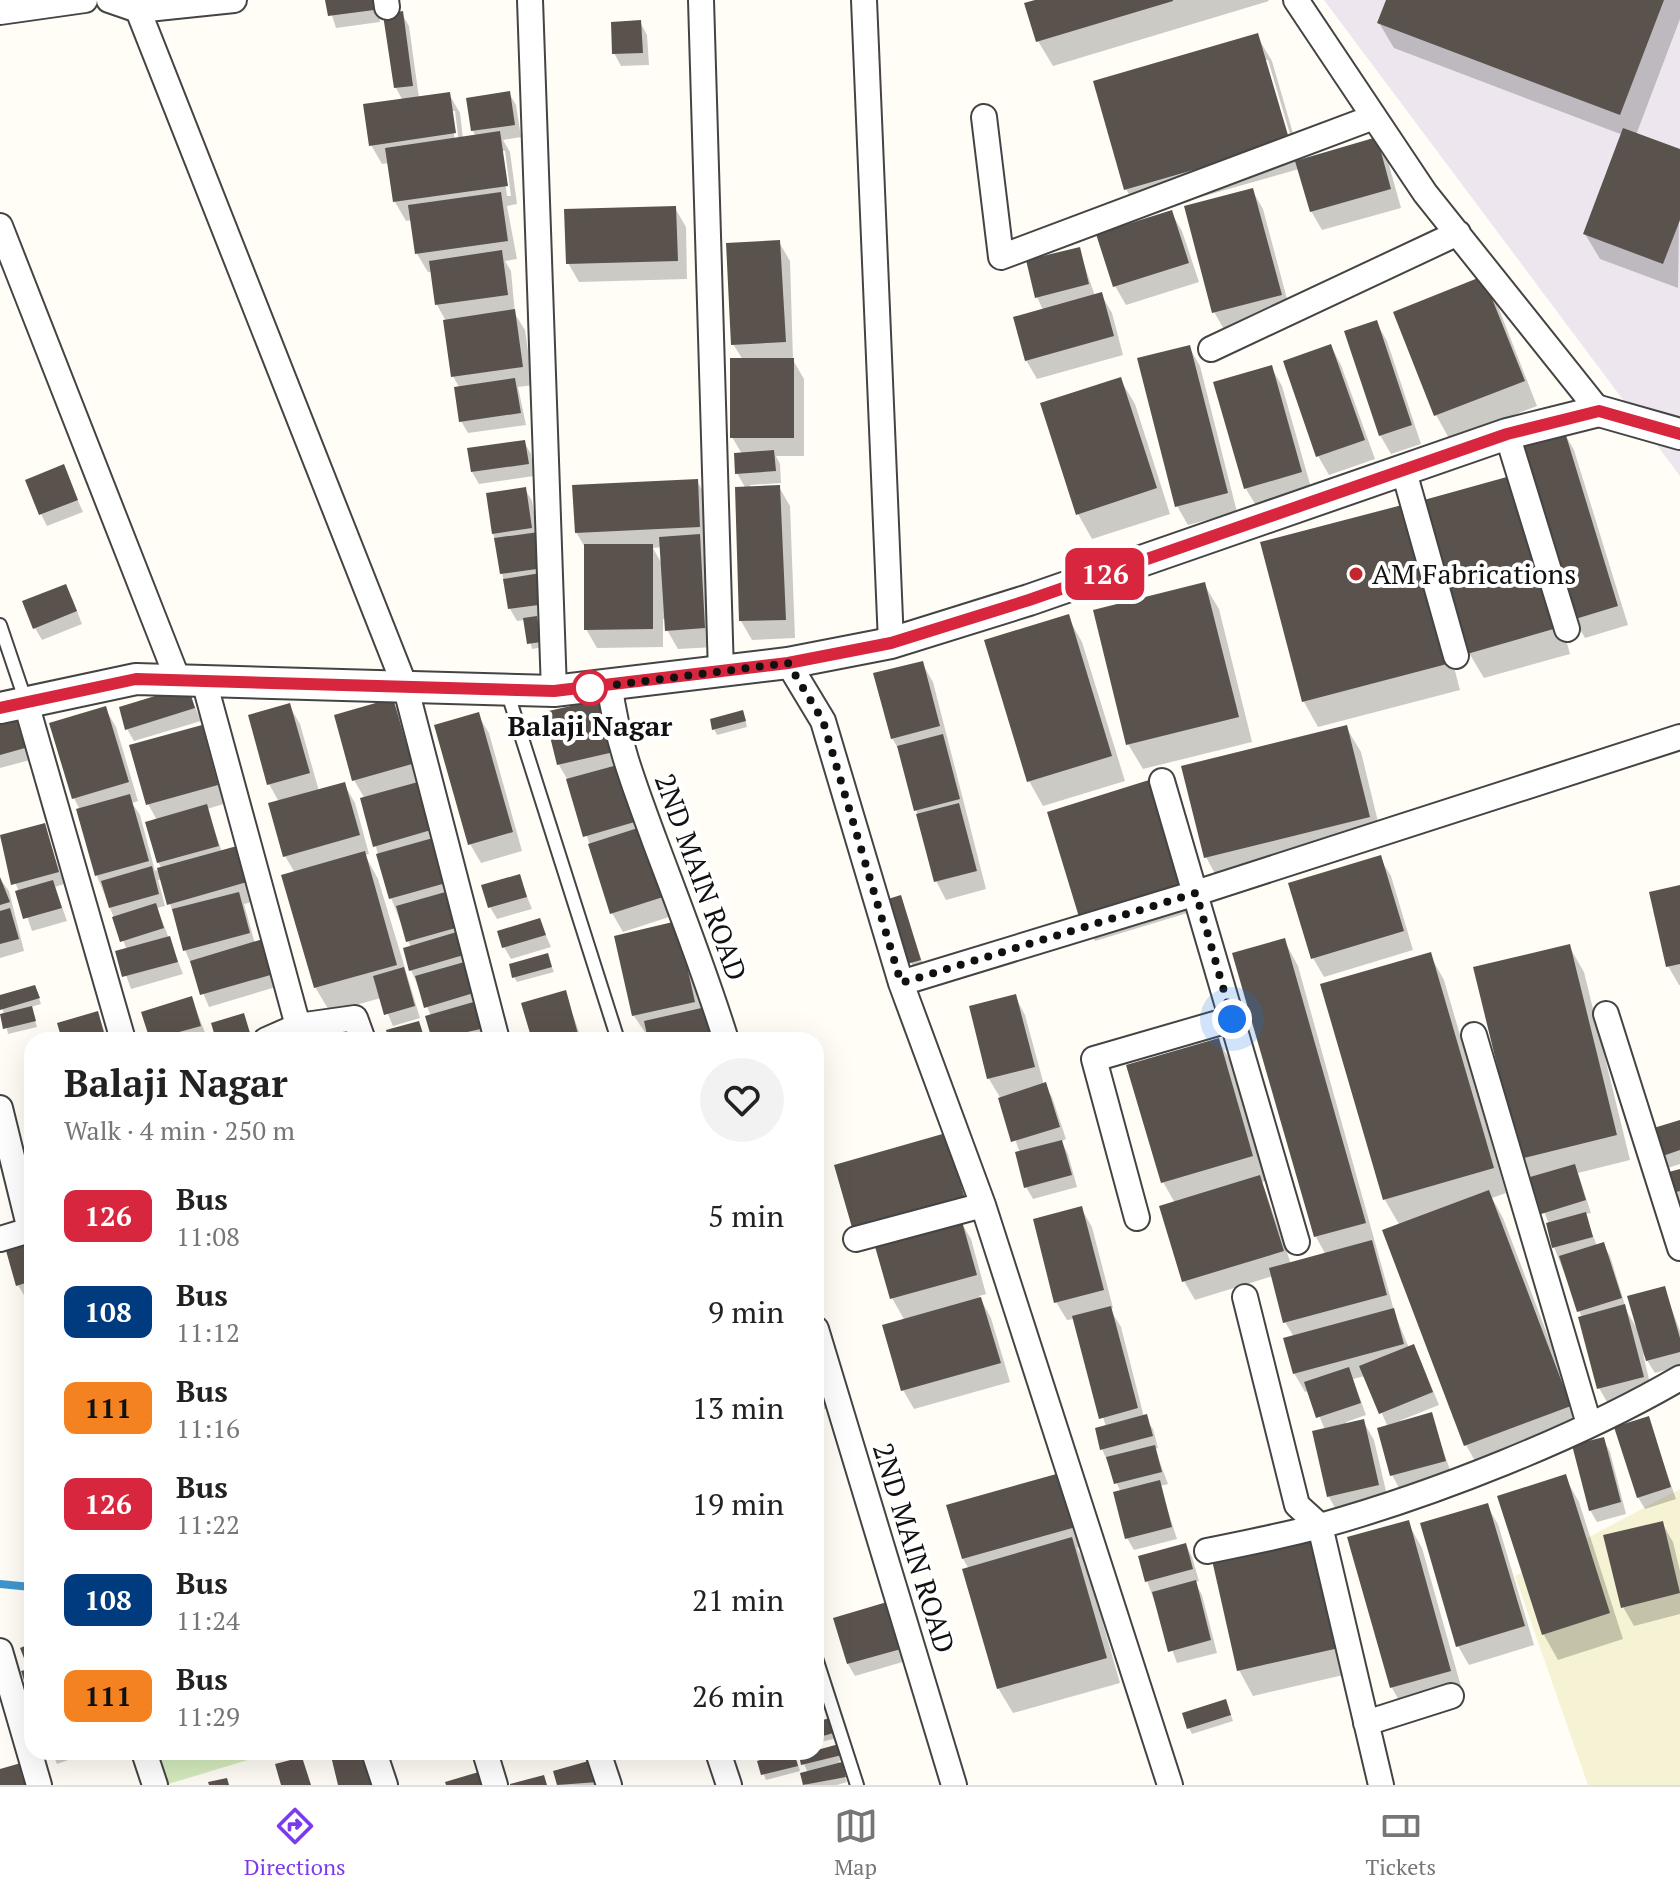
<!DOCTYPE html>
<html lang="en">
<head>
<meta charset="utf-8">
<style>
	body { margin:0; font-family:"PT Serif",serif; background:#f2f2f2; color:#222; height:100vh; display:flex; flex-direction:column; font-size:30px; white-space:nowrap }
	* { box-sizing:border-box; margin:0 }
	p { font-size:26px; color:#767676 }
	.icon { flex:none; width:44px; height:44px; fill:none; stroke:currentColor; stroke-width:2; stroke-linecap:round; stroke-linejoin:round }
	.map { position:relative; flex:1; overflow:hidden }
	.panel { position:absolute; left:24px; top:1032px; width:800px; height:728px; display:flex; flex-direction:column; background:#fff; border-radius:24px; box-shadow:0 8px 32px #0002 }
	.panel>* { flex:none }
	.badge { padding:0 16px; border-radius:12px; font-size:28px; line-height:52px }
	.you { position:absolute; width:40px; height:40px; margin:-20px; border:6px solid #fff; border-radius:50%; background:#1a73e8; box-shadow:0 0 0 12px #1a73e833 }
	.map>.badge { position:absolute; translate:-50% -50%; box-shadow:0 0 0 4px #fff }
	.round { display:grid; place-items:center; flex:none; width:84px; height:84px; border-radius:42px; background:#f2f2f2 }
	.headline { display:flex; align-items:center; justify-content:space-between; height:136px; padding:0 40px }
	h1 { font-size:38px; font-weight:600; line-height:60px }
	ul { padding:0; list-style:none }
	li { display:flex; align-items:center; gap:24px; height:96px; padding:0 40px }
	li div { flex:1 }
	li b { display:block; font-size:30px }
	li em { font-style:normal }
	li .badge { min-width:88px; font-weight:700; text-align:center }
	.tabs { display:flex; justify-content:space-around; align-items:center; height:112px; border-top:2px solid #e0e0e0; background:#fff; font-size:22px; color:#767676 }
	.tabs a { display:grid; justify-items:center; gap:4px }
	.tabs .selected { color:#7c3aed }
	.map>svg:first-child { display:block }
</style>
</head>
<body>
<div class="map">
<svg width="1680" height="1785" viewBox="0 0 1680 1785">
	<rect width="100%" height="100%" fill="#fffdf5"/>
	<path fill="#eee6ef" d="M1324,0h356v476z"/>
	<path fill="#f6f3d4" d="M1680,1489v296h-92l-73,-209z"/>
	<path fill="#d5ebbd" d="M154,1752h102l2,5 -93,28z"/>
	<path fill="#0003" fill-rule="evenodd" d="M327,0h50l3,22 -44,6z
		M1041,0h227l1,1 -216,65 -15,-25z
		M1388,0h292v19l-44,116 44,16 -2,137 -78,-29 -15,-25 38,-99 -229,-87 -15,-25z
		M402,14l7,12 10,72 30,-4 11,19 3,26 13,-2 -3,-6 36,-38 7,12 5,32 -18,3 7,12 7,52 -10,2 10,53 -12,2 6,10 4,43 10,16 8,55 -15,2 8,38 -58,8 -7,-12 -1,-32 -7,-13 -7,-55 -9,-16 -5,-33h-4l-11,-18 -5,-34 -6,1 -11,-19 -6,-39 -7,1 -11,-19 32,-44 -7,-13zM451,111h4l4,32h-4zM501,151h4l6,45h-4z
		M640,22l7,13 2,30 -28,1 -7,-13z
		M1257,36l15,25 29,100 75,-21 11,18 14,50 -79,22 -11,-19 -12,-42 -159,45 -14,-25zM1264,60h4l27,91 -4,2z
		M1252,190l11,19 28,105 -66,17 -11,-19z
		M675,208l11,19 1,52 -108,3 -11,-19z
		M1171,212l11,19 17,51 -73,23 -11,-19z
		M779,242l11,19 3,99 11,19v77h-28l4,8 1,19 -31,2 1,4 28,-2 11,19 5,132 -43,2 -11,-19 5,-132 -9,-16 5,-19 -10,-17 11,-77 -10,-16z
		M1079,249l16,47 6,-2 11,19 11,42 -86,24 -11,-19 17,-50 -6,-13z
		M1482,279l15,25 40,102 -87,34 -14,-25z
		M1376,322l11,19 34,103 -30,10 -11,-19z
		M1331,346l10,19 34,94 -46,16 -11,-19z
		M1189,347l11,19 37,146 -49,13 -11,-19z
		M1271,367l11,19 30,105 -55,16 -11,-18 -30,-106z
		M1120,379l15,25 35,110 -78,25 -14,-25z
		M1563,431l11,19 54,175 -43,13 -11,-19z
		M524,442l7,12 3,22 -55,8 -7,-12z
		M63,467l20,45 -36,14 -6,-12z
		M697,481l11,19 2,45h-6l6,10 5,92 -37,2 -11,-19 -1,-11h-3v28l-66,1 -11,-19v-80l-10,-17zM662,547l1,19 -10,-18z
		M525,489l7,12 20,115 -15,2 6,29 -11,2 -7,-29 -8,1 -7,-12 -17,-76z
		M1528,502l42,152 -86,24 -15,-25z
		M1419,532l41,158 -142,37 -14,-25 -42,-158z
		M1204,584l15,25 33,133 -109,27 -15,-25z
		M72,598l10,26 -40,16 -7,-12z
		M1068,617l14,25 43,139 -82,25 -14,-25z
		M922,663l11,19 53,207 -40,11 -10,-19 -36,-129 -8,-14z
		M187,688l14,33 -67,20 -7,-12z
		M392,701l11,18 87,321h-56l-6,-23 3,-1 -20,-46v-22l-20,-50 -29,-98 3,-1 -11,-19z
		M601,701l71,215 -49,16 -11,-19 -42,-129 -11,-19z
		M289,705l11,19 19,67 25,-7 11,19 14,51 -4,1 13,24 42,139 -27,8 -12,-28 -51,14 -15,-25 -20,-114 -10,-17 -6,-54 -10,-18 -19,-68z
		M105,708l11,19 22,74 -6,2 8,12 15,56 7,-2 -4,-7 -1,-42 -9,-16 53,-76 10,18 16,57 -20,6 15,43 14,-4 20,53 -12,3 11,40 24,42 -70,21 -24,-57 -23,-71 -4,1 7,26 -8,2 26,66 -52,15 -13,-36 9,-3 -30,-74 -17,-66 -6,-12z
		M478,715l11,18 33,118 -41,12 -11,-19z
		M745,718l2,9 -30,8 -3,-6z
		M15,719l15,41 -30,8v-44z
		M1346,727l15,25 22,90 -163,41 -14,-26z
		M1148,783l15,25 31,103 -99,30 -14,-25z
		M44,825l20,59 -9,3 12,34 -35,10 -32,-94z
		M1380,858l11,18 22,74 -89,27 -11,-19 -22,-74z
		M519,876l13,33 -35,10 -7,-12z
		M0,879l9,12 15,60 -24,7z
		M1680,887v98h-1l-11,-19z
		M900,898l26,75 -10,3 -26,-75z
		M539,920l12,27 -40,12 -7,-12z
		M616,937l70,5 16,68 16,30h-68l-16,-24z
		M1284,940l14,26 97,348 14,34 4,-1 7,12 19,46 -40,16 32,-6 20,58 -52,15 -7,-13 -4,-48 -23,-51 -12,3 13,36 -20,7 1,3 16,-4 11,19 15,64 -50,11 -10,-18 -4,-67 -16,-39 -4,1 -11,-19v-36l-9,-15 -12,-46 -78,24 -11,-19 -23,-74 14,-4 -12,-21 55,-142 15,25 33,116 -4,1 29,82 35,-9 -10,-18 -81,-283z
		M1569,946l15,26 46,188 -52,13 13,40 -6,1 12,32 6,-2 7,12 17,56 11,18 26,-42 16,43v35l-25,7 -12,-19 10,42 -43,11 -11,-19 -17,-70 -28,-71 -5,-23 -27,-66z
		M547,955l7,17 -37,10 -3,-5z
		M1430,955l14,25 62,213 -14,5 11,20 81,213 -104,39 -14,-25 -66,-219 -15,-26 -63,-214z
		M37,992l4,12 -10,3 6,20 -29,7 -8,-37z
		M565,993l17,47h-48z
		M1015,996l10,19 19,70 8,12 14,42 -5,2 7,13 9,33 -44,12 -7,-12 -6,-34 -19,-54 -12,-20 -18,-71z
		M192,999l15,39 -55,2 -8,-27z
		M97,1013l11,27h-44z
		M244,1016l7,22 -33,2 -5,-16z
		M421,1028l4,12h-34l-3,-8z
		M308,1034l3,6h-27z
		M1680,1122v42l-15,5 -7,-12z
		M956,1154l18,64 -13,4 10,17 15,55 -7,2 12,22 19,64 -96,27 -11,-19 2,-69 -13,-23 -15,-52 -11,3 -11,-19z
		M1680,1171v38l-6,-17z
		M1081,1208l11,19 21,81 -3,1 11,18 23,90 9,12 5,19 -3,1 13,35 -8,2 17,53 -43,11 -7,-12 -6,-45 -19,-44 4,-22 -32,-108 -7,1 -11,-18z
		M25,1236l7,12v47l-7,2 -7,-12z
		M816,1361l13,47 -13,3z
		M1648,1419l28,80 -31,10 -7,-12z
		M1603,1439l7,13 16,62 -29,8 -7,-12z
		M1060,1475l25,71 -8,2 9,16 34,119 -107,30 -15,-25 -29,-119 -6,-10z
		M1565,1477l14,25 44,137 -65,21 -14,-25 -44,-137z
		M1487,1506l11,18 36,121 -65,20 -11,-19z
		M1408,1523l14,25 42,149 -58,16 -14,-25 -42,-149z
		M1662,1523l11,19 7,29v43l-46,12 -11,-19z
		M1312,1539l40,134 -99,23 -14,-26z
		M1186,1545l6,12 7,24 -4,1 7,13 15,58 -40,10 -30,-82z
		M886,1605l20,56 -51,15 -7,-12z
		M1228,1707l5,14 -41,13 -3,-6z
		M832,1720l6,18 -22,5v-19z
		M838,1746l5,14 -4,1 8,21 -10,3h-31l-3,-11 5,-1 -7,-16 -5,1 4,13 -34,9 -11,-28h42l1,5z
		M52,1752h33v2l-28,10z
		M94,1752h23l-19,6z
		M277,1752h24l-21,6z
		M591,1763l10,22h-42l-3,-12z"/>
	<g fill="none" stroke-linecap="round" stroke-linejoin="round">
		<path stroke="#3f96cf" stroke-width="8" d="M0,1584l31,3"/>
	</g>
	<path fill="#5a524d" d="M325,0h48l1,10 -46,6z
		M1035,0h138v1l-137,41 -12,-39z
		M1386,0h278l-44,115 -243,-92z
		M403,11l10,75 -19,2 -11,-73z
		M641,20l2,33 -31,1 -1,-32z
		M1258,33l32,109 -166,48 -31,-109z
		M510,91l5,34 -44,6 -5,-33z
		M450,92l6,41 -87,13 -6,-42z
		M1623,128l57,21v71l-17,44 -80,-30z
		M500,131l8,55 -115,16 -8,-54z
		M1377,137l14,52 -81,23 -15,-51z
		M1253,188l29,107 -70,18 -28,-107z
		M501,192l7,49 -93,13 -7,-49z
		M676,206l2,55 -112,3 -2,-55z
		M1172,210l17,53 -76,24 -17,-53z
		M780,240l6,102 -55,3 -5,-102z
		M1080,247l9,37 -54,14 -9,-38z
		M502,250l6,45 -73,10 -6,-44z
		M1483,276l42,105 -91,35 -41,-104z
		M1102,292l12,44 -89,25 -12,-44z
		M515,309l8,58 -72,10 -8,-57z
		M1377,320l35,105 -33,11 -35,-105z
		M1331,344l34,96 -49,17 -33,-96z
		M1190,345l38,148 -53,14 -38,-149z
		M730,358h64v80h-64z
		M1272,365l30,107 -58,17 -31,-107z
		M1121,377l36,111 -81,27 -36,-112z
		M515,378l6,35 -62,9 -5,-35z
		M1564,429l54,177 -46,14 -55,-177z
		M525,440l4,24 -58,8 -4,-24z
		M774,450l2,21 -41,3 -1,-21z
		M64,464l14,36 -39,15 -14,-35z
		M1514,475l43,153 -90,26 -43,-154z
		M698,479l2,48 -125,6 -3,-48z
		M780,485l6,135 -47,1 -4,-134z
		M526,487l6,41 -40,6 -6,-41z
		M1406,504l41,160 -145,38 -42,-160z
		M539,532l5,36 -44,6 -6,-36z
		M700,534l5,94 -40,3 -6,-94z
		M584,544h69v85l-69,1z
		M541,573l5,31 -38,5 -5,-30z
		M1205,582l34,135 -113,28 -33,-135z
		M66,584l11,27 -44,18 -11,-28z
		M1069,614l43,142 -85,26 -43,-142z
		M537,616l4,26 -14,2 -4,-26z
		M923,661l17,65 -49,13 -18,-66z
		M188,686l7,22 -70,22 -6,-23z
		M393,698l19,66 -60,17 -18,-66z
		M602,699l12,53 -57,13 -13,-53z
		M290,703l20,70 -43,12 -19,-70z
		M106,706l23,76 -57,17 -23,-76z
		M743,710l3,11 -34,9 -2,-11z
		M479,712l34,120 -45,13 -34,-120z
		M16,717l9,31 -25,7v-34z
		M202,725l16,60 -72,20 -17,-60z
		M1347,725l23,92 -166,41 -23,-92z
		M943,734l17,65 -46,12 -17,-65z
		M621,764l17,57 -55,16 -17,-58z
		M1149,780l33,105 -103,32 -32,-105z
		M345,782l15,53 -77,22 -15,-54z
		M418,782l13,48 -58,17 -13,-49z
		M130,794l19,67 -54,15 -19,-67z
		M959,803l18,68 -43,11 -18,-68z
		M207,804l12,42 -62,17 -12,-41z
		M45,823l14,49 -48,13 -11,-50z
		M641,827l22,70 -53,17 -22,-70z
		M433,838l13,45 -57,16 -13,-45z
		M237,846l10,36 -80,23 -10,-37z
		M365,851l32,114 -83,23 -33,-113z
		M1381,855l23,76 -93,28 -23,-76z
		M152,866l7,28 -50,14 -8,-27z
		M520,874l7,23 -39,11 -7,-23z
		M0,877l10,25 -10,3z
		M53,880l9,28 -39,11 -8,-28z
		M1680,885v79l-14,3 -17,-75z
		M449,891l10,36 -53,15 -10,-36z
		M239,892l11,41 -67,18 -11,-42z
		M901,895l20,65 -14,4 -19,-65z
		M156,903l8,25 -44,14 -8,-25z
		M10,908l9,31 -19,5v-33z
		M540,918l6,17 -44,13 -5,-17z
		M677,921l18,81 -63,14 -18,-80z
		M460,931l7,23 -58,17 -6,-23z
		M170,936l8,26 -56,15 -7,-26z
		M1285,938l81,285 -52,14 -82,-284z
		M263,939l11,35 -74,21 -10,-34z
		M1570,944l47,191 -97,24 -47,-192z
		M1431,952l63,216 -111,32 -63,-216z
		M548,953l4,14 -40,11 -3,-14z
		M468,961l9,31 -53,16 -9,-32z
		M404,967l11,39 -31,9 -11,-39z
		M35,985l5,13 -40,12v-15z
		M566,990l12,44 -21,6h-25l-11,-37z
		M1016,994l19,73 -48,12 -18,-73z
		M192,996l9,30 -51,14 -9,-28z
		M477,1001l8,27 -53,12 -7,-24z
		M32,1006l4,15 -33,8 -3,-15z
		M706,1007l7,33h-65l-4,-19z
		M98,1011l8,29h-44l-5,-17z
		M244,1013l6,20 -34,7 -5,-17z
		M419,1021l5,16 -35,3 -3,-10z
		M347,1025l4,15h-31l-2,-7z
		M1219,1038l34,118 -92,27 -35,-118z
		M1046,1082l14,45 -49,15 -13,-44z
		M1680,1120v30l-23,8 -10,-28z
		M946,1133l19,66 -112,32 -19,-66z
		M1062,1140l10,35 -48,13 -9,-36z
		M1575,1164l11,36 -45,14 -11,-37z
		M1680,1169v22l-8,2 -7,-20z
		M1260,1175l24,76 -102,31 -23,-76z
		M1489,1190l82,216 -107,40 -82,-216z
		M1082,1206l22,84 -50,13 -21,-84z
		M1586,1212l7,25 -41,11 -6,-25z
		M961,1218l16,57 -87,24 -16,-56z
		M26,1233l6,21v27l-16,5 -13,-46z
		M1372,1240l15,55 -104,28 -14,-55z
		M1604,1242l18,56 -45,14 -18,-56z
		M1665,1286l15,52v14l-34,9 -19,-65z
		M981,1297l20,66 -100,28 -19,-66z
		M1625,1304l19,73 -47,12 -19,-72z
		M1111,1306l27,102 -39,11 -27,-103z
		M1394,1308l10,36 -111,30 -10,-36z
		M1414,1344l19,48 -54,22 -20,-48z
		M1349,1367l12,36 -45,15 -12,-36z
		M1432,1412l14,49 -56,15 -13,-48z
		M1147,1414l6,22 -53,14 -5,-22z
		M1649,1416l22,71 -34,11 -23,-71z
		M1364,1419l15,66 -52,12 -15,-66z
		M1604,1437l17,65 -32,9 -17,-66z
		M1155,1445l7,27 -48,12 -8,-27z
		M1060,1473l16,54 -114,32 -16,-54z
		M1566,1474l44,139 -68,22 -45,-139z
		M1160,1480l12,47 -47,12 -12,-47z
		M1488,1503l37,123 -69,21 -36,-124z
		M1409,1520l42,151 -61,17 -43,-151z
		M1663,1521l17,72 -59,15 -18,-73z
		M1072,1537l35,121 -110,31 -35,-120z
		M1313,1537l26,111 -102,23 -25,-111z
		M1186,1543l7,26 -48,13 -7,-26z
		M1196,1580l15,60 -43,12 -16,-60z
		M887,1602l14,47 -54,15 -14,-46z
		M32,1643v22l-5,1 -7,-18z
		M32,1668v24l-4,1 -7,-22z
		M1226,1699l5,16 -44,14 -5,-16z
		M833,1717l4,15 -21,6v-16z
		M839,1744l3,11 -41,10 -2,-10z
		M50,1752h22v1l-20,6z
		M330,1752h34l7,33h-33z
		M794,1752l4,14 -37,9 -4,-14z
		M302,1757l9,28h-30l-6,-21z
		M592,1760l6,22 -41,3 -4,-14z
		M842,1762l4,15 -43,8 -3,-12z
		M21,1763l6,22h-27v-16z
		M482,1771l3,14h-39l-1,-3z
		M544,1775l3,10h-37v-1z
		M227,1778l2,7h-20l-1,-3z"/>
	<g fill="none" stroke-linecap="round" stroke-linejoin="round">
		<g stroke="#444" stroke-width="16">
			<path id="service" d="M0,625l26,77
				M507,691l111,349
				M816,1658l41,127"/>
		</g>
		<g stroke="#444" stroke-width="28">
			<path id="minor" d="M109,0l29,10 268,679 91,351
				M386,0l1,7
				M530,0l24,691
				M701,0l20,673
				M864,0l27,643
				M1296,0l129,193 174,218
				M138,10l96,-10
				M0,12l85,-12
				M984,117l17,140 373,-140
				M0,226l178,454
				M1211,349l247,-116
				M1507,434l60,195
				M1403,468l53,188
				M788,663l35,58 78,262 82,222 187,580
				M204,681l94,345 57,-8 8,22
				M610,687c6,52 26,103 44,152 25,67 51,133 72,201
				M26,703l97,337
				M1162,781l135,461
				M901,983l295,-90 484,-156
				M1606,1014l74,234
				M1474,1035l115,389
				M266,1040l32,-14
				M0,1108l30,122 -30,9
				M1137,1218l-43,-159 138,-40
				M856,1239l127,-34
				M1245,1297l52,208 23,21 61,259
				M816,1329l138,456
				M1207,1551c38,-8 76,-15 113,-25 115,-32 257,-88 360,-148
				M0,1651l39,134
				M1366,1723l85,-27
				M144,1752l11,33
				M374,1752l11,33
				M485,1752l10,33
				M598,1752l11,33
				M718,1752l11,33"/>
		</g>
		<g stroke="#444" stroke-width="34">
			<path id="tertiary" d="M0,708l136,-29 418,12 234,-28 103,-20 138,-43 478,-166 92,-23 81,23"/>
		</g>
		<use href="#service" stroke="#fff" stroke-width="12"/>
		<use href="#minor" stroke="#fff" stroke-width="24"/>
		<use href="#tertiary" stroke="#fff" stroke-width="30"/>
	</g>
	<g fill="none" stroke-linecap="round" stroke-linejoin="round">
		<g stroke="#fff" stroke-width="18">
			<path id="line" d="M0,708l136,-29 418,12 234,-28 103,-20 138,-43 478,-166 92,-23 81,23"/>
		</g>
		<use href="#line" stroke="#d7263d" stroke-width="12"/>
		<path stroke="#111" stroke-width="8" stroke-dasharray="0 14.4" d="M590,688l-8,1 206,-26 35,58 78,262 295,-90 36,126"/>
	</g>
	<circle fill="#c4262e" stroke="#fff" stroke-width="3" cx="1356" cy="574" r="8"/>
	<circle fill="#fff" stroke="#d7263d" stroke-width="4" cx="590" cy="688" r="16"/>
	<g text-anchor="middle" stroke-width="8" stroke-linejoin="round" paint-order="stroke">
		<g font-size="28" fill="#111" stroke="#fff" text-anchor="start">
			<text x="1372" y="584">AM Fabrications</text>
		</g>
		<g font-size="28" font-weight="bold" fill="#111" stroke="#fff">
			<text x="590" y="736">Balaji Nagar</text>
		</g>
		<g font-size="28" fill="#111" stroke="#fff">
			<text transform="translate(701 877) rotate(70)" y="10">2ND MAIN ROAD</text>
			<text transform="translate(914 1548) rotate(73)" y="10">2ND MAIN ROAD</text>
		</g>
	</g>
</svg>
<div class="you" style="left:1232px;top:1019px"></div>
<b class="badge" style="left:1105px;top:574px;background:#d7263d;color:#fff">126</b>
<section class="panel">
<div class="headline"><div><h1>Balaji Nagar</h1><p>Walk · 4 min · 250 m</p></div><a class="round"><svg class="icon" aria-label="heart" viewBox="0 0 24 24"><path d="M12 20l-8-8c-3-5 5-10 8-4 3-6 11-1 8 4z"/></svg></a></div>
<ul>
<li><span class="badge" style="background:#d7263d;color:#fff">126</span><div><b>Bus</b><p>11:08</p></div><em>5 min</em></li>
<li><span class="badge" style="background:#003b80;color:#fff">108</span><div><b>Bus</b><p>11:12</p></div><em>9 min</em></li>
<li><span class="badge" style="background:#f58220;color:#111">111</span><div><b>Bus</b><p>11:16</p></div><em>13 min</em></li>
<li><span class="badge" style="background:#d7263d;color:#fff">126</span><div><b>Bus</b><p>11:22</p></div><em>19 min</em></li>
<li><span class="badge" style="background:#003b80;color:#fff">108</span><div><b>Bus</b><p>11:24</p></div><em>21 min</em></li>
<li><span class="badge" style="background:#f58220;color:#111">111</span><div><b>Bus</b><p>11:29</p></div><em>26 min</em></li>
</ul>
</section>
</div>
<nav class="tabs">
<a class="selected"><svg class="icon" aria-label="directions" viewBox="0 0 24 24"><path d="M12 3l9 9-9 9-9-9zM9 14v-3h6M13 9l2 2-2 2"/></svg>Directions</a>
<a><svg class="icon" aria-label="map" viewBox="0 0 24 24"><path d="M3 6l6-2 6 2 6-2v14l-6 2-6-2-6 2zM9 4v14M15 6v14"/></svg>Map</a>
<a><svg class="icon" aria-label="tickets" viewBox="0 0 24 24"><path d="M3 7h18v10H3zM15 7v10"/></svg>Tickets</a>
</nav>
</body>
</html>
